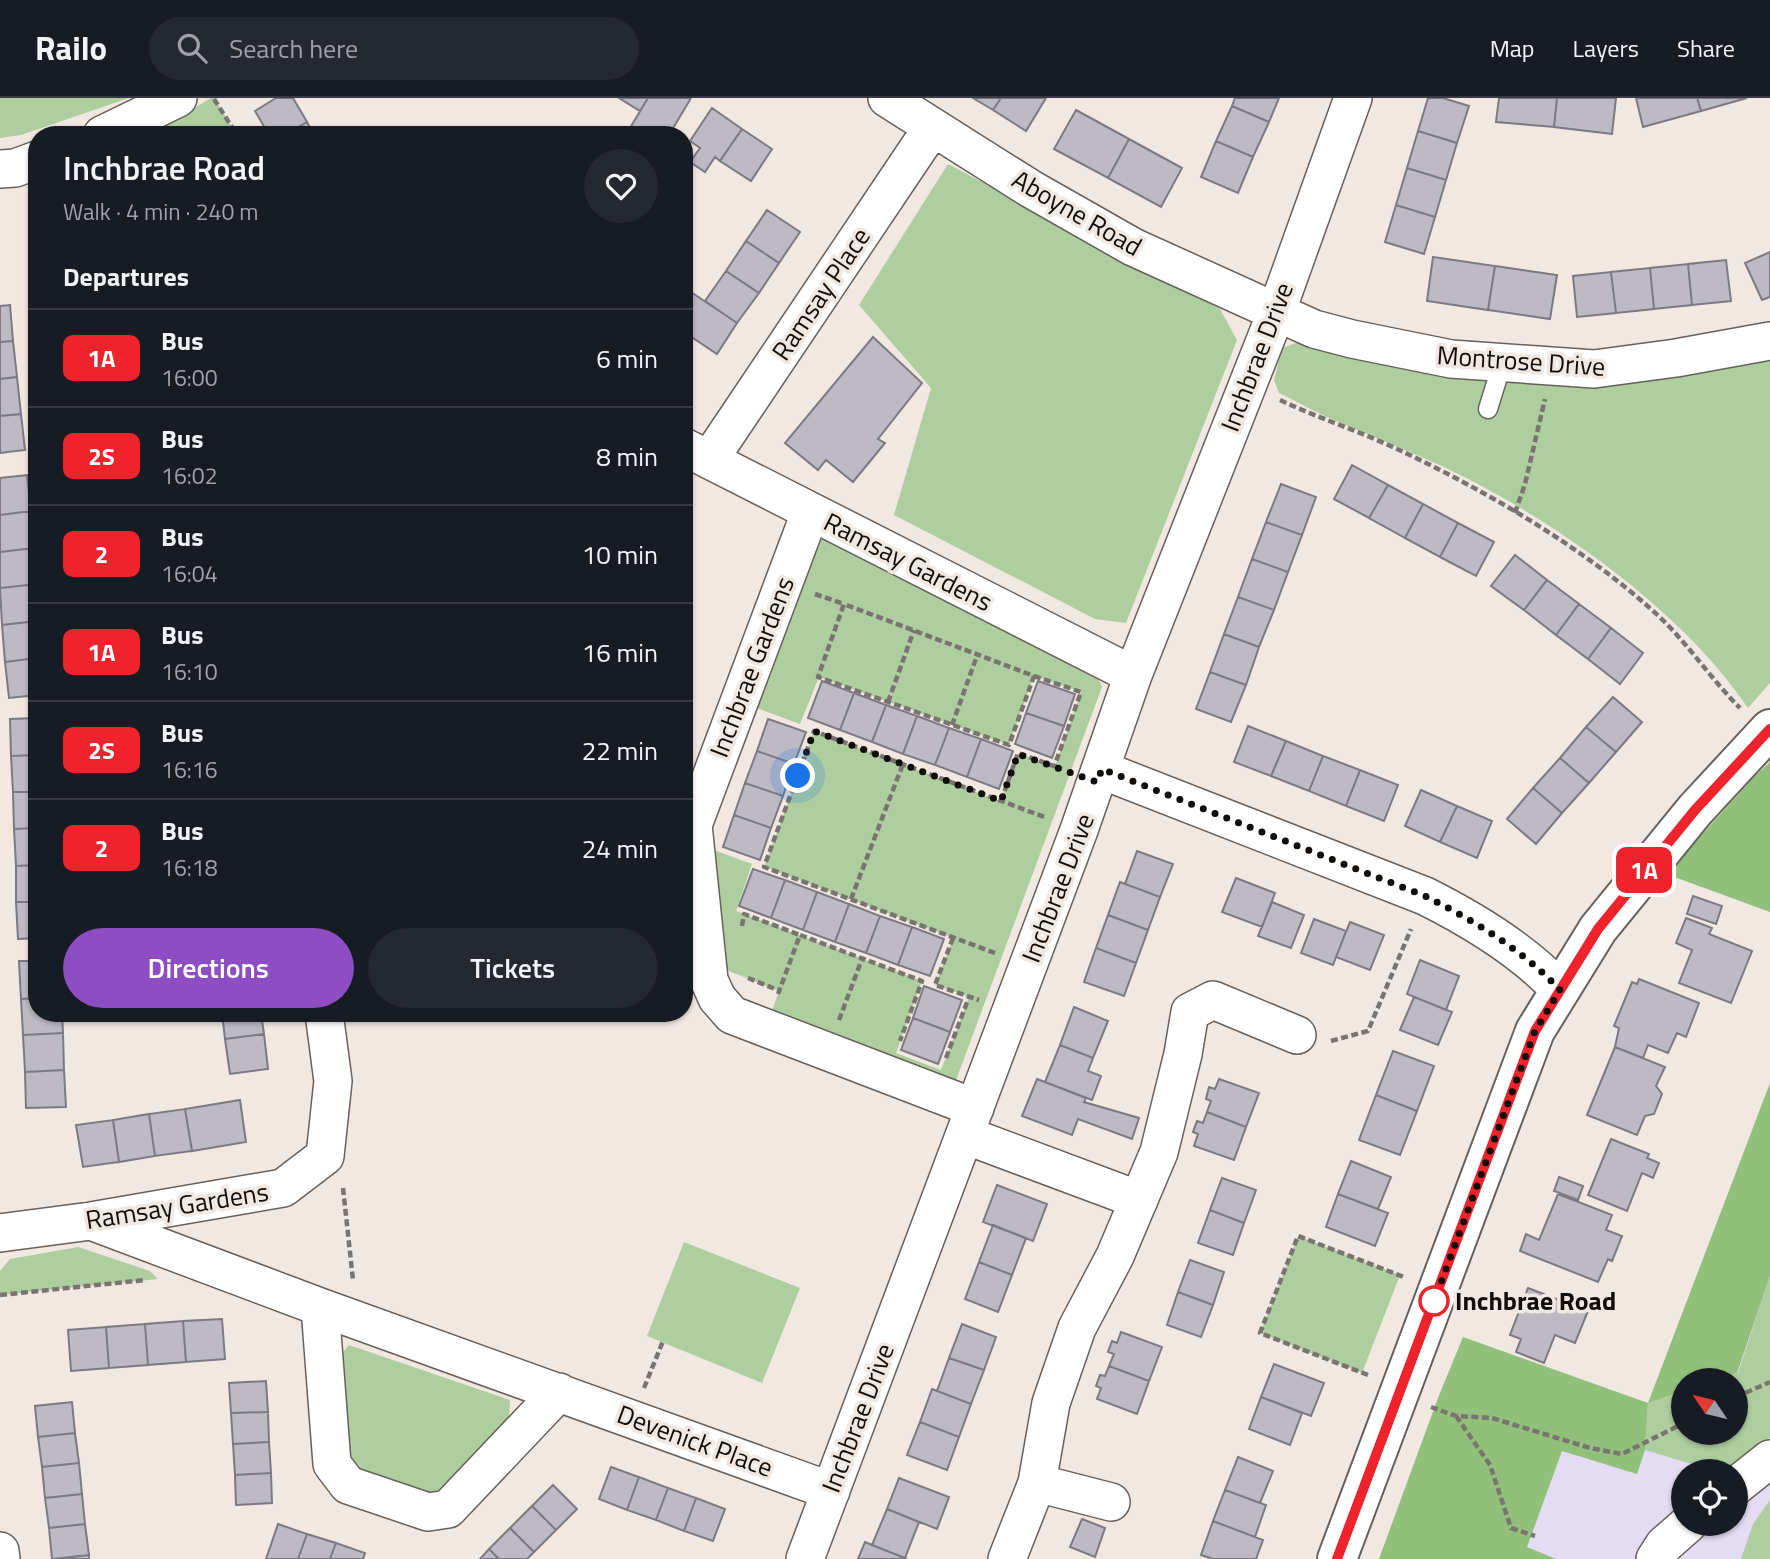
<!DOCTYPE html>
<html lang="en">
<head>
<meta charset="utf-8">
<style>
	body { margin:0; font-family:"Titillium Web",sans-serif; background:#242831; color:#f1f3f6; height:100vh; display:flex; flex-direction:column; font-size:26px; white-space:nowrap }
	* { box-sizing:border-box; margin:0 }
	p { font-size:23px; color:#9ea1a6 }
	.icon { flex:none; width:38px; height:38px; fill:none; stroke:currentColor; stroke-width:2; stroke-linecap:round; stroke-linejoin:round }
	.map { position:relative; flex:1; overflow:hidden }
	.side { position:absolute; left:28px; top:28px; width:665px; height:896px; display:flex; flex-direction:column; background:#171b24; border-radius:28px; box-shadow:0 2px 5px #0004 }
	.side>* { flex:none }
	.badge { padding:0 14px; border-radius:10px; font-size:24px; line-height:46px }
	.needle { width:46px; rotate:305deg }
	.buttons { position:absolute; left:1671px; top:1270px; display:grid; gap:14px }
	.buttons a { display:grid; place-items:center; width:77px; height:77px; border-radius:50%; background:#171b24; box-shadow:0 2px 5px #0004; font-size:35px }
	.you { position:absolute; width:35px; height:35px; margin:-18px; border:5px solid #fff; border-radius:50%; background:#1a73e8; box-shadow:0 0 0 10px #1a73e833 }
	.map>.badge { position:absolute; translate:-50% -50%; box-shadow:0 0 0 4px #fff }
	h2 { padding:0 35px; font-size:26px; line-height:63px }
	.round { display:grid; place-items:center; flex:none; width:74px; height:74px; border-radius:37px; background:#242831 }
	.headline { display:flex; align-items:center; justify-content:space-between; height:119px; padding:0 35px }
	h1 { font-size:33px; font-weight:600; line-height:52px }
	.action { display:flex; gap:14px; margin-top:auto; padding:14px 35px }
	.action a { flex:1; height:80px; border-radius:42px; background:#8d4ec3; color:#fff; font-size:28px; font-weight:600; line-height:80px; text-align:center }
	.action a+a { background:#242831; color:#f1f3f6 }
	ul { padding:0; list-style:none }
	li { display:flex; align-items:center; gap:21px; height:98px; padding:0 35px; border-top:2px solid #363941 }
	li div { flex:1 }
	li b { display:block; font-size:26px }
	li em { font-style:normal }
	li .badge { min-width:77px; font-weight:700; text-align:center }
	header { display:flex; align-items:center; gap:42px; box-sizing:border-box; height:98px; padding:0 35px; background:#171b24; border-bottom:2px solid #363941 }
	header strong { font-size:33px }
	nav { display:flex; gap:38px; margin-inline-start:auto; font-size:24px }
	.search { width:490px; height:63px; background:#242831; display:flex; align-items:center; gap:18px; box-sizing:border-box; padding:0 24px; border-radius:38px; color:#9ea1a6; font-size:26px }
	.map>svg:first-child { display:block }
</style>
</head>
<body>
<header>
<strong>Railo</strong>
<div class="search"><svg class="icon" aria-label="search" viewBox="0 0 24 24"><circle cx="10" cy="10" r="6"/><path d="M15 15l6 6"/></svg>Search here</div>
<nav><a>Map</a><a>Layers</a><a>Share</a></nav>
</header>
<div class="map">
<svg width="1770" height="1461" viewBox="0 0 1770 1461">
	<rect width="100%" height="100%" fill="#f2e8e2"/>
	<path fill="#e3dcf2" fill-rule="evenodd" d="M1770,985v476h-391l59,-161 25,-61 185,66zM1684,1283h52v52h-52zM1684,1374h52v52h-52z"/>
	<path fill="#aece9f" d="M0,0h129l-108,37 -21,3z
		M211,0h3l23,37h-88z
		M948,66l272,145 17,31 -111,283 -31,-4 -201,-104 37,-127 -72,-83z
		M1305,242l44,9 421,5v329l-22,25c-63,-93 -176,-175 -276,-227 -42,-22 -87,-39 -131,-58 -21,-8 -41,-20 -62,-30l-5,-13 8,-32z
		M825,438l272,140 5,11 -150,404 -184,-69 11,-31 -63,-25 -13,-120 49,18 -16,47 186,70 -26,72 45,17 28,-73 -34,-12 18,-47 -189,-71 50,-136 186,70 18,-48 37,13 26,-74 -47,-16 -25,69 -190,-68 -19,47 -54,-20 61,-161z
		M1298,1138l102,39 -38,98 -102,-40z
		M684,1144l116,46 -38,95 -115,-47z
		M78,1149l72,24 8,8 -158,16v-24l10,-12z
		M1770,1178v162l-40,34h-12l-73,-22 3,-47 35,-12 1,42h52v-52h-22l24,-8z
		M349,1247l161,55 -1,23 -65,67 -21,3 -69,-25 -12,-17 -7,-89z
		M1770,1402v59h-29l12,-35z"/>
	<path fill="#91c07b" d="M1770,664v150l-104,-38 90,-99z
		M1770,985v193l-33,97 -23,8h-30l-1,10 -35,12 -3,47 -8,24 -75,-23 -35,96 29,12h-177l59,-161 25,-61 185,66z"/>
	<path fill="#bdbac4" stroke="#7c7982" stroke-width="2" d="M276,0h17l14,24 -22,13h-16l-14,-24z
		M619,0h29l-8,13z
		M648,0h43l-22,37h-28l-11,-7z
		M973,0h28l-8,12z
		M1001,0h45l-20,33 -33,-21z
		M1235,0h44l-10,24 -37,-16z
		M1428,0h15l26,8 -12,37 -39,-12z
		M1499,0h58l-3,29 -58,-5z
		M1557,0h59l-4,36 -58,-7z
		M1636,0h61l4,13 -58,16z
		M1697,0h50l-46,13z
		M1232,8l37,16 -16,35 -37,-16z
		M712,10l30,21 -22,32 -5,-4 -10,15 -15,-10 10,-14 -10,-7z
		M1076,12l53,29 -21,39 -54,-29z
		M307,24l7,13h-29z
		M742,31l30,20 -21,32 -31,-20z
		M1418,33l39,12 -11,37 -39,-12z
		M1129,41l53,29 -21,39 -53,-29z
		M1216,43l37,16 -15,36 -37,-16z
		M1407,70l39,12 -11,37 -39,-12z
		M1396,107l39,12 -11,37 -39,-12z
		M767,112l33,22 -21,31 -33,-22z
		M746,143l33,22 -20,30 -33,-22z
		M1770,154v45l-8,3 -17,-37z
		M1433,159l62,9 -7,44 -61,-9z
		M1726,162l5,41 -39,4 -4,-41z
		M1688,166l4,41 -38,4 -4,-41z
		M1495,168l62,9 -7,44 -62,-9z
		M1650,170l4,41 -38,4 -5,-41z
		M726,173l33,22 -22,30 -32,-22z
		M1611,174l5,41 -39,4 -4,-41z
		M691,194l46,31 -20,31 -33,-22 6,-9 -6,-5v-15z
		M10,207l3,36 -13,1v-36z
		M873,239l49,46 -44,56 7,4 -32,39 -27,-22 -8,10 -33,-27z
		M13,243l4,36 -17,2v-37z
		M17,279l4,37 -21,2v-37z
		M21,316l4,36 -25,3v-37z
		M1352,367l36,20 -19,33 -35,-19z
		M27,377l4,36 -31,4v-37z
		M1281,386l35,13 -14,38 -36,-13z
		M1388,387l35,19 -18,34 -36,-20z
		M1423,406l35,19 -18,34 -35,-19z
		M31,413l3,37 -34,4v-37z
		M1266,424l36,13 -14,37 -36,-13z
		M1458,425l36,19 -18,34 -36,-19z
		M34,450l3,36 -37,4v-36z
		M1515,457l32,25 -23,30 -33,-24z
		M1252,461l36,13 -14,38 -36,-13z
		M1547,482l32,24 -23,31 -32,-25z
		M37,486v37l-35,4 -2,-37z
		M1238,499l36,13 -15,37 -35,-13z
		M1579,506l32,24 -23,31 -32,-24z
		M37,523v37l-32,4 -3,-37z
		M1611,530l32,25 -23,31 -32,-25z
		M1224,536l35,13 -13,38 -36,-13z
		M37,560v37l-28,3 -4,-36z
		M1210,574l36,13 -15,37 -35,-13z
		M822,583l32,12 -14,37 -32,-12z
		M1038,583l37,13 -11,32 -38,-13z
		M854,595l32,12 -14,37 -32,-12z
		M1613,599l29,25 -26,30 -30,-25z
		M886,607l31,11 -14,38 -31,-12z
		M1026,615l38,13 -12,32 -37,-14z
		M917,618l32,12 -14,37 -32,-11z
		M37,620v37l-26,1 -1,-37z
		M768,621l38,13 -12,32 -37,-13z
		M1248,628l38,15 -15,35 -37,-14z
		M1586,629l30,25 -27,31 -29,-25z
		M949,630l32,11 -14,38 -32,-12z
		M981,641l32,12 -14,38 -32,-12z
		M1286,643l37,15 -14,35 -38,-15z
		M757,653l37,13 -11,32 -38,-13z
		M37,657v37h-24l-2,-36z
		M1323,658l37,14 -14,36 -37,-15z
		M1560,660l29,25 -27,30 -29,-25z
		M1360,672l38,15 -14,36 -38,-15z
		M745,685l38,13 -12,32 -37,-13z
		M1533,690l29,25 -26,31 -29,-25z
		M1421,692l36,16 -17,36 -35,-16z
		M13,694h24v36l-23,1z
		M1457,708l35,15 -15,37 -37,-16z
		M734,717l37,13 -11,32 -37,-13z
		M37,730v37l-21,1 -2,-37z
		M1137,753l36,13 -13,33 -35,-13z
		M37,767v37h-21v-36z
		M753,771l32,11 -14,38 -32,-12z
		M1236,780l39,15 -13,34 -40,-15z
		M785,782l32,12 -14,38 -32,-12z
		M1120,784l40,15 -12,33 -40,-15z
		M817,794l32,12 -14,38 -32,-12z
		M1693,798l29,10 -6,18 -29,-10z
		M16,804h21v36l-19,1z
		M1272,804l32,13 -13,33 -33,-12z
		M849,806l31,12 -14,37 -31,-11z
		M1108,817l40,15 -12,33 -40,-15z
		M880,818l32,11 -14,38 -32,-12z
		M1686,820l26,10 -3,6 43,17 -21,52 -52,-20 13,-33 -16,-7z
		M1314,821l32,12 -13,34 -32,-12z
		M1350,824l34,13 -14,35 -34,-13z
		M912,829l32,12 -14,37 -32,-11z
		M1096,850l40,15 -12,33 -40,-14z
		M1420,862l39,16 -13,34 -39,-16z
		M19,863h18v37l-16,1z
		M1639,881l60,24 -13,34 -9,-4 -9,20 -20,-8 -5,13 -28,-11 4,-19 -5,-2 18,-44 5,2z
		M924,888l38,14 -12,32 -37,-14z
		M1414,899l38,15 -14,33 -38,-15z
		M37,900v15h25l1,20 -40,2 -2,-36z
		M1074,909l34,14 -15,37 -33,-13z
		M222,915h39l3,21 -39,5z
		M913,920l37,14 -12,32 -37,-14z
		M63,935l1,37 -39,2 -2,-37z
		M264,936l4,35 -38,5 -5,-35z
		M1060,947l33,13 -5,13 13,5 -9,24 -47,-18z
		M1615,949l50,20 -9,19 6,8 -8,20 -9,2 -8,19 -50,-20z
		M1393,953l41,15 -17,45 -41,-16z
		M64,972l2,37 -40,1 -1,-36z
		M1037,981l49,19 -2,4 55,16 -7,21 -54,-20 -6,16 -50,-19z
		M1219,981l40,14 -13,34 -39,-15 4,-11 -5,-2 3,-12 6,2z
		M1376,997l41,16 -17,44 -41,-15z
		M240,1002l6,42 -54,9 -7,-42z
		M185,1011l7,42 -37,5 -6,-42z
		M1207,1014l39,15 -12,33 -40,-14 4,-12 -5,-2 4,-11 6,2z
		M149,1016l6,42 -36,6 -6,-42z
		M113,1022l6,42 -36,5 -7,-42z
		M1611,1041l38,15 -2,4 12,5 -6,15 -11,-5 -15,38 -39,-16z
		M1351,1063l40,16 -13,32 -40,-15z
		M1559,1079l24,9 -5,14 -24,-9z
		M1222,1080l34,12 -12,33 -34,-13z
		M997,1087l50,19 -14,37 -50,-19z
		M1338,1096l50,19 -13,33 -49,-19z
		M1558,1096l54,21 -6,15 16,6 -10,25 -4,-2 -10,23 -78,-31 6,-17 13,6z
		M1210,1112l34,13 -11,32 -35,-12z
		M993,1127l33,13 -14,37 -33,-13z
		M1190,1162l34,12 -11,33 -35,-13z
		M979,1164l33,13 -14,37 -33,-13z
		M1528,1190l60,23 -13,32 -20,-8 -11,28 -28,-11 5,-13 -11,-4z
		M1178,1194l35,13 -12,32 -34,-12z
		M222,1221l3,40 -39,3 -3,-41z
		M183,1223l3,41 -38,3 -3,-41z
		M145,1226l3,41 -39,3 -3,-41z
		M962,1226l34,13 -12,33 -35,-12z
		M106,1229l3,41 -38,3 -3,-41z
		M1121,1234l41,15 -13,34 -40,-15 5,-12 -6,-2 4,-11 5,2z
		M949,1260l35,12 -13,34 -34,-13z
		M1274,1266l50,19 -13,33 -50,-19z
		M1109,1268l40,15 -12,33 -40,-15 4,-11 -5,-2 4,-11 5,1z
		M266,1283l2,31 -37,1 -2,-30z
		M932,1291l39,15 -12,33 -39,-15z
		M1261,1299l41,16 -12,32 -41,-16z
		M72,1304l3,31 -37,4 -3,-31z
		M268,1314l1,30 -36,2 -2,-31z
		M920,1324l39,15 -12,33 -40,-15z
		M75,1335l4,30 -37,4 -4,-30z
		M269,1344l2,31 -36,2 -2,-31z
		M1238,1359l35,14 -13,32 -35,-13z
		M79,1365l3,31 -37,4 -3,-31z
		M611,1369l28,10 -12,33 -28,-11z
		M271,1375l1,30 -36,2 -1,-30z
		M639,1379l29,11 -12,32 -29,-10z
		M899,1380l50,19 -12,32 -50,-20z
		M553,1387l24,24 -21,21 -24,-24z
		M668,1390l28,10 -12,33 -28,-11z
		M1225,1392l41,15 -11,32 -42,-16z
		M82,1396l3,30 -36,4 -4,-30z
		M696,1400l29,11 -12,32 -29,-10z
		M532,1408l24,24 -22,22 -24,-24z
		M887,1411l32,13 -14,36 -33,-13z
		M1082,1421l23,9 -10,29 -25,-10z
		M1213,1423l50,19 -7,19h-43l-12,-4z
		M85,1426l4,31 -37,4 -3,-31z
		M278,1426l29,10 -9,25h-32z
		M510,1430l24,24 -7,7h-28l-10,-10z
		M307,1436l29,9 -6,16h-32z
		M865,1444l7,3 35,14h-49z
		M336,1445l29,10 -2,6h-33z
		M489,1451l10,10h-19z
		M89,1457v4h-37z"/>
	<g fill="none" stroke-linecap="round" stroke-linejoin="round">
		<g stroke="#68605a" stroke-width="21">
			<path id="service" d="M1488,311l14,-45"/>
		</g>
		<g stroke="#68605a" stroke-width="40">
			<path id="minor" d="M887,0l144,91 102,58 181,82 38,10 99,20 143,10 82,-11 94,-17
				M102,37l76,-37
				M0,71l15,-1 22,-8
				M684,349l449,228
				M709,362l223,-332
				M810,415l-117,312 16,155 8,18 15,17 243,93
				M1102,672l323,126c48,24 98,54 135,94
				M965,1037l174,65
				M91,1123l229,86 511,184
				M0,1135l91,-12 192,-33 42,-32 8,-75 -9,-68
				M320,1209l12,157 16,21 80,27 20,-3 111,-117
				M1037,1385l74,19
				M1736,1388l34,-27
				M0,1453l1,8
				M805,1461l274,-729 54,-155 143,-362 77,-215
				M1007,1461l30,-76 14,-80 26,-75 38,-72 44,-104 24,-98 7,-42 23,-12 84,35
				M1655,1461l9,-14 24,-21"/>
		</g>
		<g stroke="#68605a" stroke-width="42">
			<path id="tertiary" d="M1337,1461l198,-528 63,-102 97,-119 75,-81"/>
		</g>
		<path stroke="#7a7470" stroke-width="4.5" stroke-dasharray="7 3.5" stroke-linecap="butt" d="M214,1l23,36
			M1280,302c38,18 79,31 117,49 86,40 184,97 255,161 33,29 57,67 88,98
			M1515,415l10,-29 20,-85
			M815,496l29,10 -26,73 191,68 25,-69 -190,-72
			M1034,578l47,16 -27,75
			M888,604l26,-72
			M952,627l26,-72
			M1001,703l17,-48 44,16
			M851,801l52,-135
			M742,828l2,-12 56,21
			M953,840l-18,47 44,15
			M995,855l-231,-86 50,-136 233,87
			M748,880l32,13
			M778,896l22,-59 122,46 -22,60
			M839,922l23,-61
			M1331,943l37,-10 43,-102
			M946,960l23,-61
			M343,1090l10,92
			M0,1197l145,-15
			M1368,1277l-108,-42 38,-97 106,41
			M644,1290l19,-47
			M1736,1299l34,-15
			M1431,1309l25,9 36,2 98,30 32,6 62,-31
			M1456,1318l34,49 21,63 24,8"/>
		<use href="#service" stroke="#fff" stroke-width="18"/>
		<use href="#minor" stroke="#fff" stroke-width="37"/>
		<use href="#tertiary" stroke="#fff" stroke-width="38"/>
	</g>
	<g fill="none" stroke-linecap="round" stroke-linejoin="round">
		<g stroke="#fff" stroke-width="16">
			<path id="line" d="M1337,1461l198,-528 63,-102 97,-119 75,-81"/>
		</g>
		<use href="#line" stroke="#ee232c" stroke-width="10"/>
		<path stroke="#100d0b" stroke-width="7" stroke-dasharray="0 12.6" d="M798,678l16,-45 187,70 17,-47 79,28 5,-13 323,127c48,24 98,54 135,94l-25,41 -101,270"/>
	</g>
	<circle fill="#fff" stroke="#ee232c" stroke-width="3.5" cx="1434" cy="1203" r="14"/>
	<g text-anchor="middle" stroke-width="7" stroke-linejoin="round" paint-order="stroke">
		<g font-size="26" fill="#100d0b" stroke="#f2e8e2">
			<text transform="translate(1077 115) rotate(30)" y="9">Aboyne Road</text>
			<text transform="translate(821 196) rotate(-56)" y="9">Ramsay Place</text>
			<text transform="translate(1257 259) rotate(-69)" y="9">Inchbrae Drive</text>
			<text transform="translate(1521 263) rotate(4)" y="9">Montrose Drive</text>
			<text transform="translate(908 464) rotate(27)" y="9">Ramsay Gardens</text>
			<text transform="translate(752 569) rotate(-69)" y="9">Inchbrae Gardens</text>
			<text transform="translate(1058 790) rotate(-69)" y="9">Inchbrae Drive</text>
			<text transform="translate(177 1108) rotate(-9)" y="9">Ramsay Gardens</text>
			<text transform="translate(858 1320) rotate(-69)" y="9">Inchbrae Drive</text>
			<text transform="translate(695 1343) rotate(20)" y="9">Devenick Place</text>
		</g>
		<g font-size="26" font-weight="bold" fill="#100d0b" stroke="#f2e8e2" text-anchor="start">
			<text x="1455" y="1212">Inchbrae Road</text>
		</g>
	</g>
</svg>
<div class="buttons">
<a><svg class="needle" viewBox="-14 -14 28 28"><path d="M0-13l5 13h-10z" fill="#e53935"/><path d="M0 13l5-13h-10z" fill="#9ea1a6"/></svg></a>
<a><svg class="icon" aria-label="locate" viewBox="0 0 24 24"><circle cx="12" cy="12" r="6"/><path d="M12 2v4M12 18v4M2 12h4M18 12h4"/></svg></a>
</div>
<div class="you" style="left:798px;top:678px"></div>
<b class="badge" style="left:1644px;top:772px;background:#ee232c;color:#fff">1A</b>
<section class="side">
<div class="headline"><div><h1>Inchbrae Road</h1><p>Walk · 4 min · 240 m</p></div><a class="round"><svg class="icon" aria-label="heart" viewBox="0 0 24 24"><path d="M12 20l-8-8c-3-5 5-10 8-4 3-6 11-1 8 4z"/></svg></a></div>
<h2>Departures</h2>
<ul>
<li><span class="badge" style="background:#ee232c;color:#fff">1A</span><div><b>Bus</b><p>16:00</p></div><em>6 min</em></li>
<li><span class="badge" style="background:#ee232c;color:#fff">2S</span><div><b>Bus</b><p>16:02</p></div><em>8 min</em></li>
<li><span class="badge" style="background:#ee232c;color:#fff">2</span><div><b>Bus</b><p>16:04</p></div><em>10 min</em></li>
<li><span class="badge" style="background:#ee232c;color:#fff">1A</span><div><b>Bus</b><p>16:10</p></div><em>16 min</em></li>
<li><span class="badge" style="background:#ee232c;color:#fff">2S</span><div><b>Bus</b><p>16:16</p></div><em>22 min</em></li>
<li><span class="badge" style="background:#ee232c;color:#fff">2</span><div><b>Bus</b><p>16:18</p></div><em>24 min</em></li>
</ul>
<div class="action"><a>Directions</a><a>Tickets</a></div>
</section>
</div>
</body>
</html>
